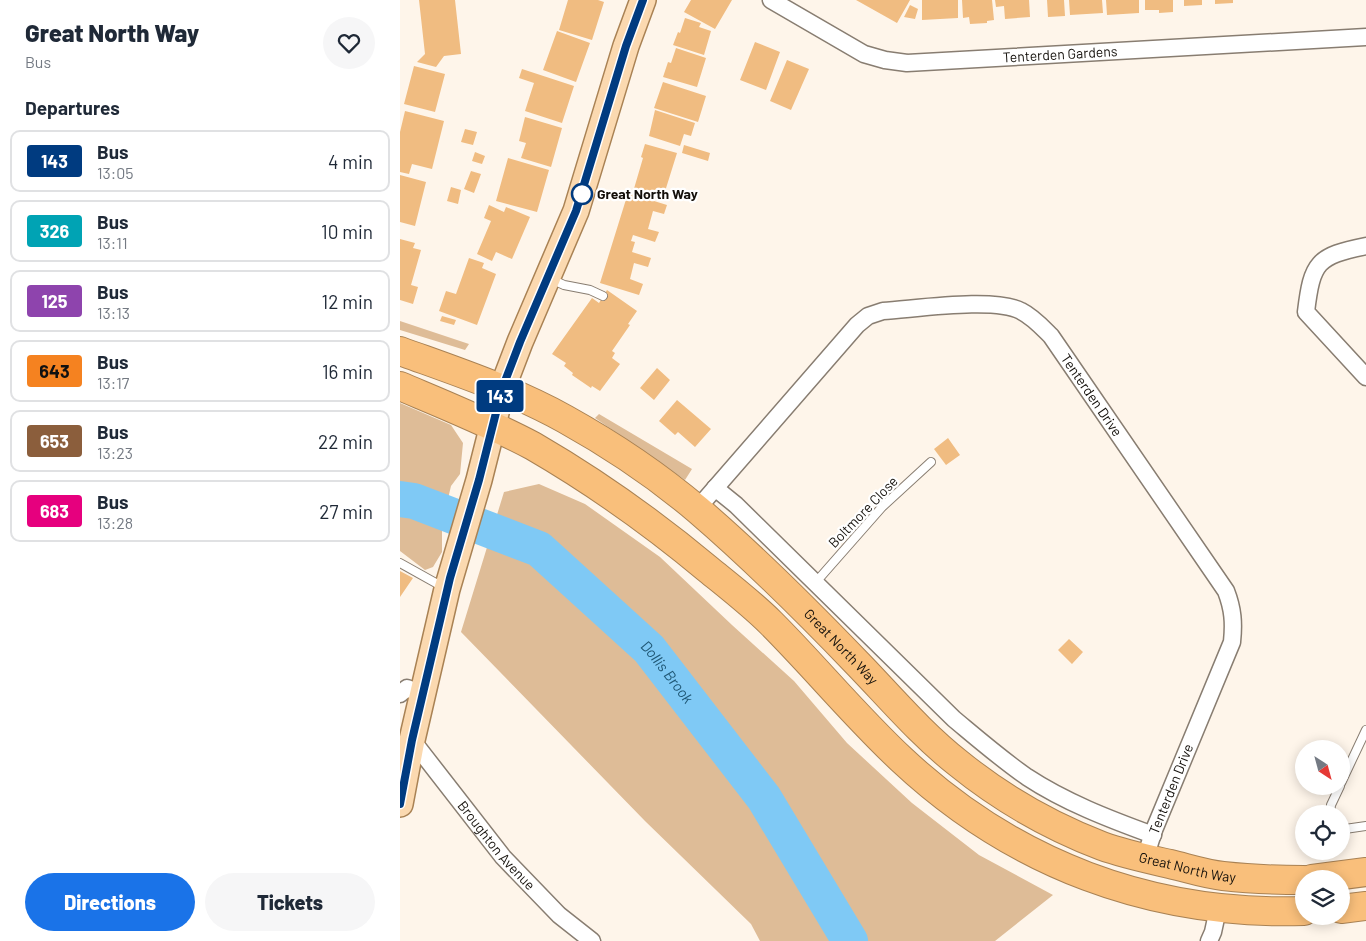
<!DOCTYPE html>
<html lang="en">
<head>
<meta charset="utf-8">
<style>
	body { margin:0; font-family:Barlow,sans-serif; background:#f6f6f7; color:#1f2937; height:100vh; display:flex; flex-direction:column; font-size:19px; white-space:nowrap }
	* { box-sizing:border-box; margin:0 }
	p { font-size:16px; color:#747a83 }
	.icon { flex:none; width:28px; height:28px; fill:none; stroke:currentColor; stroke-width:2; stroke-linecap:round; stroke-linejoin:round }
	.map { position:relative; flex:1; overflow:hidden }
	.panel { display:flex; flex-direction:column; background:#fff; width:400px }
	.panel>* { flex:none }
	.badge { padding:0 10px; border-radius:4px; font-size:18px; line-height:32px }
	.needle { width:32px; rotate:144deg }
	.tools { position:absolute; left:895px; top:740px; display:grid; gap:10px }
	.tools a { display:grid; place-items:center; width:55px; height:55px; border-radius:50%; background:#fff; box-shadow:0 2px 12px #0003; font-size:25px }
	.map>.badge { position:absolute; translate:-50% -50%; box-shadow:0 0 0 2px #fff }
	h2 { padding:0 25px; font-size:19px; line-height:45px }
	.round { display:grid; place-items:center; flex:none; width:52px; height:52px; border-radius:26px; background:#f6f6f7 }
	.summary { display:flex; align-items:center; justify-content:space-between; height:85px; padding:0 25px }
	h1 { font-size:24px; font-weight:800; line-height:38px }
	.cta { display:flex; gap:10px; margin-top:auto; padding:10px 25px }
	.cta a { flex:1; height:58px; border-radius:30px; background:#1a73e8; color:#fff; font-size:20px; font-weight:800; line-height:58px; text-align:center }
	.cta a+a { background:#f6f6f7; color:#1f2937 }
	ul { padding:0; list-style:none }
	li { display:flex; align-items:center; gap:15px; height:62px; margin:0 10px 8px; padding:0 15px; border:2px solid #e0e1e3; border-radius:10px }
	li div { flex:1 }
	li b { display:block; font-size:19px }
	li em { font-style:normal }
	li .badge { min-width:55px; font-weight:700; text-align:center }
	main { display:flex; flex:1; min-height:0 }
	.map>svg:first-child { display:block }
</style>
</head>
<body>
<main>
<section class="panel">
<div class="summary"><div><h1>Great North Way</h1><p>Bus</p></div><a class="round"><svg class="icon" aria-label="heart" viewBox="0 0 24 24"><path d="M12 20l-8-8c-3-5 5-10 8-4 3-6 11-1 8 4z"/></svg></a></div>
<h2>Departures</h2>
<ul>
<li><span class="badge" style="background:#003b80;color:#fff">143</span><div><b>Bus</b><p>13:05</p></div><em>4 min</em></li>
<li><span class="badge" style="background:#00a3b4;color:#fff">326</span><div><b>Bus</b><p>13:11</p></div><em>10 min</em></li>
<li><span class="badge" style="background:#8e44ad;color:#fff">125</span><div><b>Bus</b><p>13:13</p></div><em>12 min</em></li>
<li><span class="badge" style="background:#f58220;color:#111">643</span><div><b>Bus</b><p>13:17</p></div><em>16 min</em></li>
<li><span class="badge" style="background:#8b5e3c;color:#fff">653</span><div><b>Bus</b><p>13:23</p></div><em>22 min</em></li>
<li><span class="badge" style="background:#e6007e;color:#fff">683</span><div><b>Bus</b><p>13:28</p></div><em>27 min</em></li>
</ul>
<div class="cta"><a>Directions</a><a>Tickets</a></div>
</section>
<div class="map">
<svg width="966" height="941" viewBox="0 0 966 941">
	<rect width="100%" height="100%" fill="#fef5ea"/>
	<path fill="#debc97" d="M0,321l69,23 -4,6 -65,-20z
		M0,403l51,22 12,18 -3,31 -9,12 -9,38v28l-9,15 -8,3 -25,-19z
		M199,414l93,55 -7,11 -90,-62z
		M139,484l46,20 75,53 72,68 62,56 53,62 65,60 67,52 74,40 -58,46h-235l-9,-17 -106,-103 -184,-189 43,-140z"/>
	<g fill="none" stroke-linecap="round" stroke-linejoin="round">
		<path stroke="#7fc9f5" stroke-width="36" id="s1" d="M0,499l14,2 125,48 110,100 115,149 86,143"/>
	</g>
	<path fill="#f0bc81" d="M19,0h36l6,54 -17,2 -8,11 -19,-5 8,-8z
		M168,0h30l6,2 -12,38 -33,-10z
		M291,0h41l-17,29 -31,-17z
		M456,0h54l-13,23z
		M522,0h36v18l-36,2z
		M562,0h30l2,20 -7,1v2l-17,1 -1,-7 -6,1z
		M595,0h34l1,17 -25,2 -1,-13 -8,1z
		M647,0h17l1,16 -17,1z
		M669,0h33l1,13 -33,2z
		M706,0h33v13l-32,2z
		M745,0h28v12l-14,1v-3h-14z
		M784,0h18v5l-18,1z
		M815,0h18v3l-18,1z
		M510,5l8,4 -3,10 -11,-2z
		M285,18l16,5 -2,4 12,4 -7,24 -31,-10 5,-13 2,1z
		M157,31l33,12 -14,39 -33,-12z
		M355,42l25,10 -14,38 -26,-10z
		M276,48l30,10 -9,29 -34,-10 5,-15 3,1z
		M387,60l22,9 -18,41 -21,-9z
		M14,66l31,8 -10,38 -31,-8z
		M122,69l52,17 -12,37 -37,-12 9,-28 -15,-5z
		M263,82l43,14 -8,26 -44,-14z
		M255,110l40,13 -4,13 -7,-2 -4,12 -31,-10z
		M5,111l39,10 -12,48 -20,-5 -3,10 -9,-2v-40z
		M125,117l37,11 -11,39 -30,-9 5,-15 -7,-2z
		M65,129l12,3 -4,13 -12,-3z
		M245,144l32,9 -15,48 -29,-9 10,-34 -2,-1z
		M284,145l26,8 -2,8 -26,-8z
		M75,152l10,4 -3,8 -10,-3z
		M108,158l41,12 -12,42 -41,-11z
		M71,171l10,3 -7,19 -10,-4z
		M0,175l26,7 -11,44 -15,-4z
		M51,187l10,3 -3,14 -11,-3z
		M228,193l39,12 -3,9 -11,-3 -5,18 11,3 -4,10 -22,-7 -2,6 4,1 -3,10 19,6 -3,9 -14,-4 -4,16 13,5 -4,11 -39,-12z
		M89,205l15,7 2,-5 24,10 -18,42 -16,-7 -4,9 -15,-7 14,-33 -7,-3z
		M0,239l15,4 -2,5 8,2 -10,35 7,2 -5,17 -13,-4z
		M69,258l15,5 -2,5 14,6 -19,51 -38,-14 7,-20 10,3z
		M207,290l30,21 -9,13 2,1 -18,26 3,2 -3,5 8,6 -20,27 -8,-5 -1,2 -19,-13 1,-2 -9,-7 2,-3 -14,-9 40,-56 7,5z
		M42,316l14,4 -2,5 -14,-4z
		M257,368l13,12 -16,20 -14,-12z
		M277,400l34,29 -16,18 -17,-15 -3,3 -16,-14z
		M548,438l12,17 -14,10 -12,-16z
		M0,571l13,7 -13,19z
		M669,639l14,13 -11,12 -14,-14z"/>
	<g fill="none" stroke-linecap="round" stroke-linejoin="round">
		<g stroke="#887d71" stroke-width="10">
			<path id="lane" d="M151,279l13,6 26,5 13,6
				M0,563l43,24
				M416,582l66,-75 49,-45
				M941,783l25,-53
				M930,814l1,-9 9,-19
				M941,827l4,2 21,-3"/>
		</g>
		<g stroke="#887d71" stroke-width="19">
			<g id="street">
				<path id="s2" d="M371,0l93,54 21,6 22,3 459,-26"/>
				<path d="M966,246c-49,10 -54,16 -60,66l60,65"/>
				<path d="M315,488l21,17 218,214c24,20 47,40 73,58 38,25 82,42 126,58"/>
				<path id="s3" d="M297,509l160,-184 11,-9 15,-5c33,-2 112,-14 138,0 12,6 21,16 30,25l175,255c7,18 8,32 6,51l-78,188 -9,28"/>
				<path d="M0,694l7,-6 15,6"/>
				<path id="s4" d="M12,740l91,117 56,58 33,26"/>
				<path d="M809,941l4,-9 5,-23"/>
			</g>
		</g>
		<g stroke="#a98254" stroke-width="28">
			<path id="primary" d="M0,804l12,-64 35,-151 32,-109 23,-91 18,-47 56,-131 50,-165 17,-46"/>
		</g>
		<g stroke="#a98254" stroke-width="30">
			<g id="highway">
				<path id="s5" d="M0,351c55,20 113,39 165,68 45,25 94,58 133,91 56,48 109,101 160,154 32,33 63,70 100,99 43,35 92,63 144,83 22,8 46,13 68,18 17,4 35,10 53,12 27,3 54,4 81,4"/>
				<path d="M0,386c45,19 90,37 133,60 62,36 121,78 176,124 21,17 43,34 62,53 44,44 84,93 130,136 112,105 250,157 403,152"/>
				<path d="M912,879l54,-7"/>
				<path d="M941,909l25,-3"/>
			</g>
		</g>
		<use href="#lane" stroke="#fff" stroke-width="8"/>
		<use href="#street" stroke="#fff" stroke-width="16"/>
		<use href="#primary" stroke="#fbd9b0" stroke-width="25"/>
		<use href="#highway" stroke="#f9bf7b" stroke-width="28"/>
	</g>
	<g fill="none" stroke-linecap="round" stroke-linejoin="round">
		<g stroke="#fff" stroke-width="11">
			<path id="line" d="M0,804l12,-64 38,-162 29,-98 23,-91 18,-47 56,-131 50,-165 17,-46"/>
		</g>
		<use href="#line" stroke="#003b80" stroke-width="8"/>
	</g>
	<circle fill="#fff" stroke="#003b80" stroke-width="2.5" cx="182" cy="194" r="10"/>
	<g text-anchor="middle" stroke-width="4.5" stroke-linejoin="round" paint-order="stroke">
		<g font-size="14" fill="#14100b" stroke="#fff">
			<text dy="5" stroke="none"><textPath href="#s2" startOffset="305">Tenterden Gardens</textPath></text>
			<text dy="5" stroke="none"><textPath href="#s3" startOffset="524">Tenterden Drive</textPath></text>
			<text transform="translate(463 512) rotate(-46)" y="5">Boltmore Close</text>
			<text dy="5" stroke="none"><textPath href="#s5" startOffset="538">Great North Way</textPath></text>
			<text transform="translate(771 789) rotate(-68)" y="5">Tenterden Drive</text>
			<text dy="5" stroke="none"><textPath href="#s4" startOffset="135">Broughton Avenue</textPath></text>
			<text dy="5" stroke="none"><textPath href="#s5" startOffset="958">Great North Way</textPath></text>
		</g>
		<g font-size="14" font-weight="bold" fill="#14100b" stroke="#fff" text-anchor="start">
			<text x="197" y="199">Great North Way</text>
		</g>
		<g font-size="15" font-style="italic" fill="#205876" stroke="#fff">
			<text dy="5" stroke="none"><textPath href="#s1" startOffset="326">Dollis Brook</textPath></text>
		</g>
	</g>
</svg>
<div class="tools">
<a><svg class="needle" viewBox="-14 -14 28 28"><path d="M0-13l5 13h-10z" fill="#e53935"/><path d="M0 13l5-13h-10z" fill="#747a83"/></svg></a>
<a><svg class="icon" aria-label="locate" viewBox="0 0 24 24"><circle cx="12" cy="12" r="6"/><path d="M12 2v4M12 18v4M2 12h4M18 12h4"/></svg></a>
<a><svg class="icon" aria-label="layers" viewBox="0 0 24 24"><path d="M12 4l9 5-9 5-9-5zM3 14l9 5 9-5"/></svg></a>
</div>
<b class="badge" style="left:100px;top:396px;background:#003b80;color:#fff">143</b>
</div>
</main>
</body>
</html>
